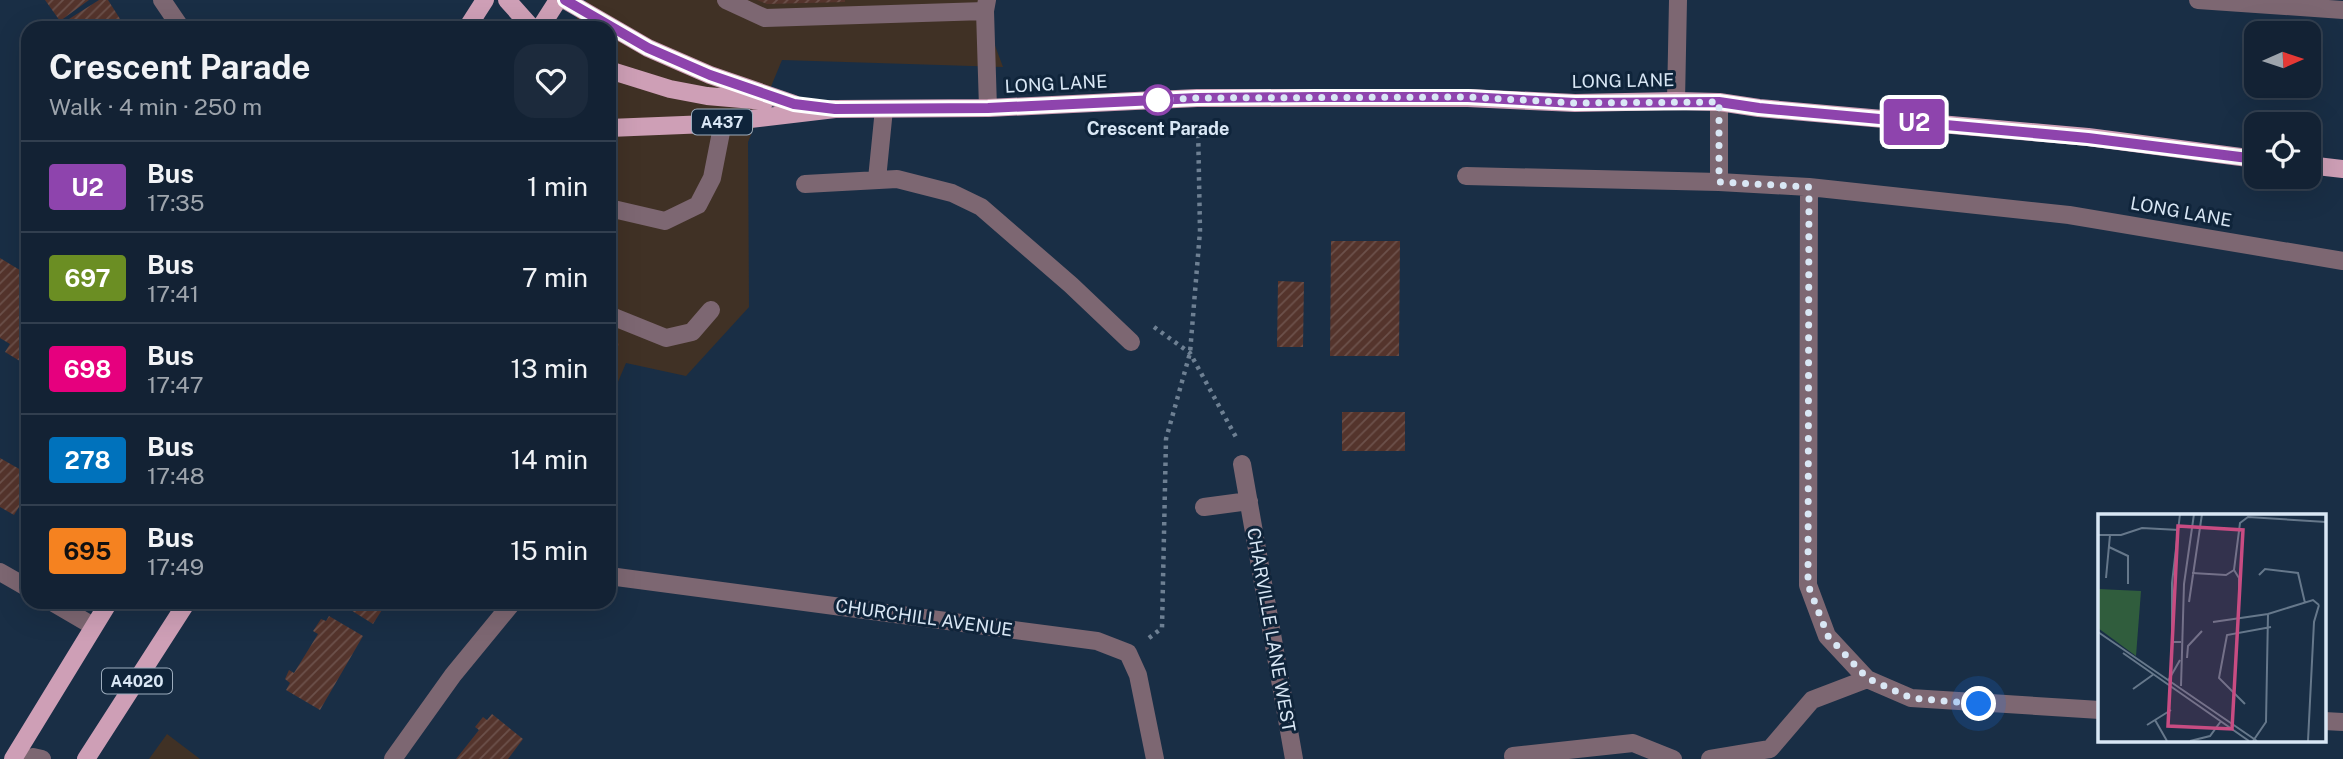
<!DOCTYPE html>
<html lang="en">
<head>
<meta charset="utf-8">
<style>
	body { margin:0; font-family:"Public Sans",sans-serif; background:#1c2a3c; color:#f1f3f6; height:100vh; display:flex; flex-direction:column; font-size:26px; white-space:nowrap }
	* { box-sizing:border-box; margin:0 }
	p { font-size:23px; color:#9da4ac }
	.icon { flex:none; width:38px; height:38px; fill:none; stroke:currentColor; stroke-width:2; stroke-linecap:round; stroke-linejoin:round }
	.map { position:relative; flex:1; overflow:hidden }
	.side { position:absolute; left:21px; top:21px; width:595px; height:588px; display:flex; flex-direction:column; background:#132234; border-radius:21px; box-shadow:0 7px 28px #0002,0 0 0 2px #323f4f }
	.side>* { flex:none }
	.badge { padding:0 14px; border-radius:5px; font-size:24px; line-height:46px }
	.needle { width:46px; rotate:87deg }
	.controls { position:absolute; left:2244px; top:21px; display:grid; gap:14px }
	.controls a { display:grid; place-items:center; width:77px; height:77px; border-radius:14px; background:#132234; box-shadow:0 7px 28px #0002,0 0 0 2px #323f4f; font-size:35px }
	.you { position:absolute; width:35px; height:35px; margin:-18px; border:5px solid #fff; border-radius:50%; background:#1a73e8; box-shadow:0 0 0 10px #1a73e833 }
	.map>.badge { position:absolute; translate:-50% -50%; box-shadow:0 0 0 4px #fff }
	.round { display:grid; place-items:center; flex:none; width:74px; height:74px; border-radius:21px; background:#1c2a3c }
	.headline { display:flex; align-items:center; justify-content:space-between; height:119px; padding:0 28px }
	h1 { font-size:33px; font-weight:700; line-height:52px }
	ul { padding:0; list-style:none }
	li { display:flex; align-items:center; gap:21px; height:91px; padding:0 28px; border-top:2px solid #323f4f }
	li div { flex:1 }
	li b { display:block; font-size:26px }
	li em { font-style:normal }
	li .badge { min-width:77px; font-weight:700; text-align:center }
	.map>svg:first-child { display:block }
</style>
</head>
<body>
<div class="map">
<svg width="2343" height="759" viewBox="0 0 2343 759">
	<defs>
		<pattern id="building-hatch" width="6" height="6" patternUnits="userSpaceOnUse" patternTransform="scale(1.75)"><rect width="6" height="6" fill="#54342c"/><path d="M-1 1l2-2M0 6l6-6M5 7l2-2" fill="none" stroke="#6c514b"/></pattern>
	</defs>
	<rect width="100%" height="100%" fill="#192e45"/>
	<path fill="#403125" d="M586,0h392l25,67 -221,-7 -34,82 1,165 -63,69 -60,-13 -17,40v-375h-37z
		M167,734l33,25h-51z"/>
	<path fill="url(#building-hatch)" d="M45,0h44l-29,21z
		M99,0h9l14,22 -9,6h-38l-6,-9z
		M757,0h88v2l-78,2z
		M1331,241h69l-1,115h-69z
		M0,258l28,17 -6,11 6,3v77l-23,-14 5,-8 -10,-6z
		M1278,281l26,1 -1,65h-26z
		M609,338l10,6 -10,20z
		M1342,412h63v39h-63z
		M0,458l28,16v38l-9,-5 -5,8 -14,-8z
		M338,602h49l-14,22z
		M329,616l34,20 -43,74 -34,-20 4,-7 -5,-4 4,-9 5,3 24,-39 -5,-3 8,-12 5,2z
		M492,714l31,25 -15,20h-52l23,-29 -4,-3 8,-10 4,3z"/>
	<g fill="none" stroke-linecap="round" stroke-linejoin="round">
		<path stroke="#6e8093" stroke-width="4.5" stroke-dasharray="3.5 5" stroke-linecap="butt" d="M1154,327l36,26 47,86
			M1149,638l13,-10 4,-189 24,-86 10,-122 -2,-106"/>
		<path stroke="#7d6772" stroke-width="18" d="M162,0l19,28
			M726,0l39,18 220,-7
			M987,0l-2,11 3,97
			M2198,0l145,10
			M1676,101l2,-101
			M1466,176l253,6 90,5 260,28 274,46
			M877,179l7,-70
			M1719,182v-80
			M805,184l92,-5 55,14 29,14 90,78 60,57
			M1809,187l-1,398 19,51 40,43 44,19 189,12
			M609,208l56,13 33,-16 14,-27 11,-56
			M609,315l57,23 26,-6 19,-22
			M1242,464l52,295
			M1204,507l45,-6
			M0,572l28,16
			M609,576l488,65 31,12 10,22 17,84
			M52,602l41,24
			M2324,721l19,1
			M1513,756l120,-13 40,16
			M22,759l11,-2 9,2
			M393,759l60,-84 60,-73
			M1710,759l60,-10 42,-49 55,-21"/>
		<path stroke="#ce9fb6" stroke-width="18" d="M507,0l25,28
			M565,0l83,48 62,27 84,29
			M467,28l18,-28
			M540,28l18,-28
			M609,70l61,19 37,7 58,5
			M609,128l99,-4 127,-15 153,-1 209,-10h271l107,5 101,-2 43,1 40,6 329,29 168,22
			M2308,165l35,4
			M13,759l96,-157
			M86,759l101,-157"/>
	</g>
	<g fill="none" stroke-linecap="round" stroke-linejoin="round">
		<g stroke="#fff" stroke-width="16">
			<path id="line" d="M565,0l83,48 62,27 84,29 41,5 153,-1 209,-10 119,-1h152l107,6 144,-1 40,6 329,30 168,21"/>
		</g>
		<use href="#line" stroke="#8e44ad" stroke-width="10"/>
		<path stroke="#d9e7f5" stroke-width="7" stroke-dasharray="0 12.6" d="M1158,100l39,-2 271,-1 107,6 144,-1v80l90,5 -1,398 20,51 39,42 44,20 68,6"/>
	</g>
	<circle fill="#fff" stroke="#8e44ad" stroke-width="3.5" cx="1158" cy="100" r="14"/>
	<g text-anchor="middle" stroke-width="6" stroke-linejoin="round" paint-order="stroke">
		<g fill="#0f243a" stroke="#9cacbd" stroke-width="2">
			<rect x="692" y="109.5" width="60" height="25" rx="5"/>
			<rect x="102" y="668.5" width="70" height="25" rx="5"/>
		</g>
		<g font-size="16" font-weight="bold" fill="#d9e7f5">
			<text x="722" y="128">A437</text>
			<text x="137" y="687">A4020</text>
		</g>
		<g font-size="18" fill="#d9e7f5" stroke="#0f243a">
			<text transform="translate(1623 81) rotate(-1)" y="6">LONG LANE</text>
			<text transform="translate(1056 84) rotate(-3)" y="6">LONG LANE</text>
			<text transform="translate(2181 212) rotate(10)" y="6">LONG LANE</text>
			<text transform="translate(924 618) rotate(8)" y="6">CHURCHILL AVENUE</text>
			<text transform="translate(1271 630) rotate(80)" y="6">CHARVILLE LANE WEST</text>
		</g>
		<g font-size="18" font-weight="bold" fill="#d9e7f5" stroke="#0f243a">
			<text x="1158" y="135">Crescent Parade</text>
		</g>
	</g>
	<g transform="translate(2098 514)">
		<rect width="228" height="228" fill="#192e45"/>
		<path d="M0,75l43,2 -5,65 -38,-28z" fill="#305d3d"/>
		<path fill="none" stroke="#66788b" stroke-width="2" d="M82,0l-8,69v59h9M0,21h23l21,-7 37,2M11,33l19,9v28M136,56l5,8v22M94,59l34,2 8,-5 6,-47 8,-6 78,5M161,61l6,-6 33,4 7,30M8,64l4,-43M91,88l13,-88M115,108l55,-8 45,-14 6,5M0,118l159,109M25,139l126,88M89,144l1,-12 14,-15M70,167l12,-21M83,172l3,-102 10,-70M35,175l21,-15M147,190l-26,-26 8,-43 44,-8M57,206l12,21M49,211l24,-15M92,227l20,-5 11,-15M155,227l13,-19 2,-108M210,227l6,-119 5,-17"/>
		<path fill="#c84c82" fill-opacity="0.15" stroke="#c84c82" stroke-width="3.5" d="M80,12l65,4 -11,199 -64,-3z"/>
		<rect width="228" height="228" fill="none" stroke="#d9e7f5" stroke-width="3.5"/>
	</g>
</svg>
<div class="controls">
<a><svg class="needle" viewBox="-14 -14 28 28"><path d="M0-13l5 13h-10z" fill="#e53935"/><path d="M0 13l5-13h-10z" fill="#9da4ac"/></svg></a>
<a><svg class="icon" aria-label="locate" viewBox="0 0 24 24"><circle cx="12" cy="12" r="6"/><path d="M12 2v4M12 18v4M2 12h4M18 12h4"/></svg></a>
</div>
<div class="you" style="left:1979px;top:704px"></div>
<b class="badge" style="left:1914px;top:122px;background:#8e44ad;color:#fff">U2</b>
<section class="side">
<div class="headline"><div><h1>Crescent Parade</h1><p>Walk · 4 min · 250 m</p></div><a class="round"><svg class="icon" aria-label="heart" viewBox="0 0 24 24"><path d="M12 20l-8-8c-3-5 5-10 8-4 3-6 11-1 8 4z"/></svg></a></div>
<ul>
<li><span class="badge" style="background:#8e44ad;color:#fff">U2</span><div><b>Bus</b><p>17:35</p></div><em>1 min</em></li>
<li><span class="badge" style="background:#6b8e23;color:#fff">697</span><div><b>Bus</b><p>17:41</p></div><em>7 min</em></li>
<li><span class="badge" style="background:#e6007e;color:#fff">698</span><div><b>Bus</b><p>17:47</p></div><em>13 min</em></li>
<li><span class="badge" style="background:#0072bc;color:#fff">278</span><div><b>Bus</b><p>17:48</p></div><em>14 min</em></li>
<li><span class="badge" style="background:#f58220;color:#111">695</span><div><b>Bus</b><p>17:49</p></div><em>15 min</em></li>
</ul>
</section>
</div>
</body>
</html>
